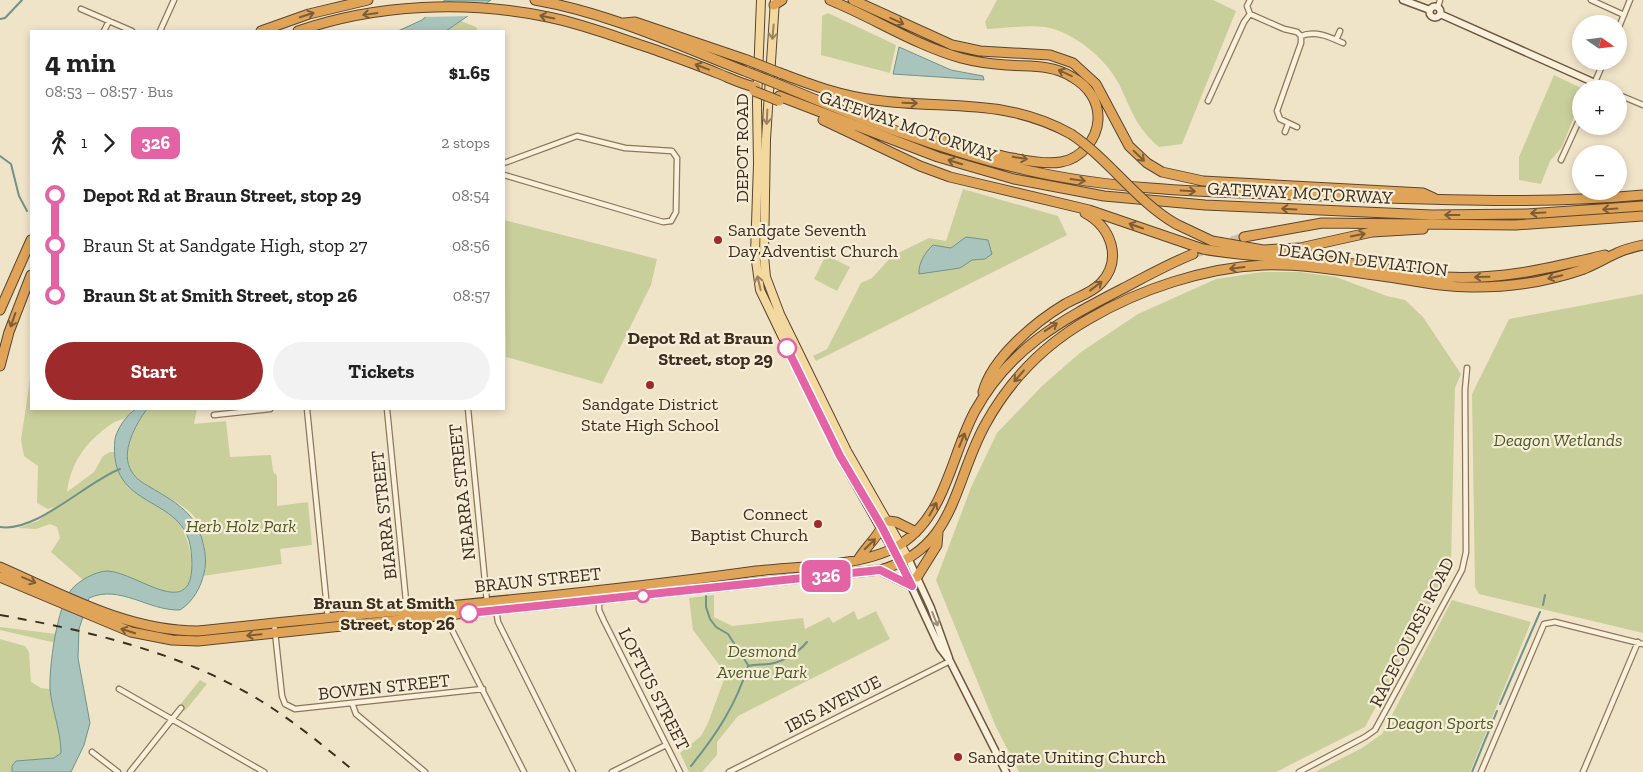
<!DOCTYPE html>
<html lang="en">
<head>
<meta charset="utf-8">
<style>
	body { margin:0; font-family:"Zilla Slab",serif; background:#f2f2f2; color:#222; height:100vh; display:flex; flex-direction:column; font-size:19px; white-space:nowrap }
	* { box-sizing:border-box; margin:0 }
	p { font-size:16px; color:#767676 }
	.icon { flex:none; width:28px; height:28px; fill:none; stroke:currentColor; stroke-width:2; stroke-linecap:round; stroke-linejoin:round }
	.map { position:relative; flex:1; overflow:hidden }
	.panel { position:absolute; left:30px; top:30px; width:475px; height:380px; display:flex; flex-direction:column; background:#fff; border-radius:0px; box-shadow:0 2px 8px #0003 }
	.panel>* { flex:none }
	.badge { padding:0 10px; border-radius:8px; font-size:18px; line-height:32px }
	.needle { width:32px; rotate:104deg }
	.fabs { position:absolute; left:1572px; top:15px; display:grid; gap:10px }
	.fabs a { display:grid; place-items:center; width:55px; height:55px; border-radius:50%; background:#fff; box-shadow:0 2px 8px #0003; font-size:25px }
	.map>.badge { position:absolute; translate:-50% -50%; box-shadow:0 0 0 2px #fff }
	.legs { display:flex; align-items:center; gap:8px; height:55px; padding:0 15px; font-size:16px }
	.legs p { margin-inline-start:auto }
	.summary { display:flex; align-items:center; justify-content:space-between; height:85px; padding:0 15px }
	h1 { font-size:28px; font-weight:700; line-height:38px }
	.cta { display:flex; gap:10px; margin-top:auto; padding:10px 15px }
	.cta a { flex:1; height:58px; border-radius:30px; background:#9e2a2b; color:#fff; font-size:20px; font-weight:700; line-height:58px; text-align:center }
	.cta a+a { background:#f2f2f2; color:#222 }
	ul { padding:0 15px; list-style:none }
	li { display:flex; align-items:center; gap:18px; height:50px; font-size:19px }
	li i { display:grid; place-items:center; width:8px; height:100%; margin:0 6px; background:currentColor }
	li i::after { content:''; width:12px; height:12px; margin:-6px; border:4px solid; border-radius:50%; background:#fff }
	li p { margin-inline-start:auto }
	li:first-child i { background:linear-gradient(#0000 50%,currentColor 0) }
	li:last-child i { background:linear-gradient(currentColor 50%,#0000 0) }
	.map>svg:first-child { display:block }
</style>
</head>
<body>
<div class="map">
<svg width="1643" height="772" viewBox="0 0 1643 772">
	<rect width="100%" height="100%" fill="#f0e4c8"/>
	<path fill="#c9cf9b" d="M997,0h216l23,11 -54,133 -23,3c-24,-21 -27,-36 -40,-63 -14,-26 -45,-52 -74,-57 -18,-2 -40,1 -58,2l-2,-7z
		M828,13l68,32 -6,28 -69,-18 1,-39z
		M461,21l15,6 2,4h-32z
		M1554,75l27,13v11l-19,48 -12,14 -9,23 -22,-4v-23z
		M963,189l95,27 9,19 -251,126 -3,-5 14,-7 34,-66 11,-5 20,-22 37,-18 17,3z
		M504,220l153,39 -6,26 -49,99 -96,-27z
		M826,255l24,12 -13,24 -23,-12z
		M1262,272h38l36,5 51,19 18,4 18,17 38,57 -6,14 -4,177 -86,162 -89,45h-257l-23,-45 -60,-147 36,-95 25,-52 45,-47 39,-34 57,-38 78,-35z
		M1643,294v339l-164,-39 -4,-7 -3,-193 37,-75z
		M31,373v36h100l1,2c-9,11 -12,7 -22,14 -24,17 -39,37 -43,67l27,-20 9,-16 7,-4h4l4,20 61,50c9,17 14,32 12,52 -5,42 -62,-1 -83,-2 -8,-1 -18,5 -25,8l-32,-28 9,-14 -3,-11 -7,-3 -14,5 -18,-1 20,-7 16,-14 -6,2 -11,-6 1,-37 -14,-10 -3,-16z
		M147,409h50l-3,15 32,-3 4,36 41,-2 2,16 4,5v30l31,-4 4,43 -32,4 2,15 -79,12c3,-13 3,-26 -1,-38 -1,-5 -2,-11 -4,-15 -8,-21 -54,-32 -66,-51 -13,-19 4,-48 15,-63z
		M714,595v22l18,9 71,-8 2,11 24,-12 4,6 21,-12 4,9 18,-9 14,28 -152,77 -21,26v13l-15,17h-13l-9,-19 21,-17 7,-13 18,-49 -33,-44 -4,-32z
		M1452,600l79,22 -61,150h-155l47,-24 20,-14z
		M0,627l56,7v9l-56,-13z
		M0,639l25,7 4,6 2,30 10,6 9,1 11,51v13l-7,5 -38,3 -4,5v6h-12z
		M200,680l7,4 -22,27 -6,-5z"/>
	<path fill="#a9c4bc" stroke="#6f938a" d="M445,0h46l-45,31h-48l24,-11z
		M899,47l52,23 32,6 1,4 -91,-6z
		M966,237l22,3 4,14 -7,5 -13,1 -12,8 -41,6c-1,-10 6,-22 14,-29l18,3z
		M136,409h11c-11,15 -28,44 -15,63 4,7 11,11 18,15 23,14 44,24 52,52 3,11 5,22 2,34 -3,14 -11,29 -24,37 -32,1 -60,-26 -91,-12l-10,31 -1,29 12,65 -6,22 -13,27h-59v-6l4,-5 38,-3 7,-5c0,-22 -9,-42 -11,-64 -1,-22 7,-83 21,-99 7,-9 25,-19 36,-19 32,1 93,59 84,-21 -7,-57 -84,-38 -76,-111 2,-10 12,-25 21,-30z"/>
	<path fill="#f0e4c8" d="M440,2l16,-1 35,2 -19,13 -50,1z"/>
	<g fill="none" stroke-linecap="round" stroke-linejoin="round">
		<path stroke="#6f938a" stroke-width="2" d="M0,19l5,-1 17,-18
			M0,156l11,8 8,32 8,15
			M0,527c36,6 86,-45 120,-58
			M706,596v11l4,12 6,8 12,7 20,31
			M1543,605l2,-10
			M1500,704l40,-92
			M691,766c25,-31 45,-61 57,-100 8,-2 13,-1 21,-2 14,-2 29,-11 38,-22
			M1472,772l25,-61"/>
		<path stroke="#ccc0a6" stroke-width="9" stroke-dasharray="9 4.5" stroke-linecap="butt" d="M1193,254l51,-17"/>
		<g stroke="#8d765c" stroke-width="7">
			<path id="street" d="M1250,0l-3,6 3,8 34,15 13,3 4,4v7l-24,68 3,8 17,8
				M1591,0l33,15
				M1438,7l2,-7
				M81,9l51,22
				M1619,27l11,-27
				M104,31l5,-10
				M160,31l14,-31
				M1301,36c14,-6 29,1 42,7
				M1336,40l4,-9
				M1595,83l10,6
				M1592,89l12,-28
				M1619,95l24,10
				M1208,101l36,-79 6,-8
				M1285,132l3,-8
				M1561,160l20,-44
				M504,163l73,-27 48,12 47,3 5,7 -1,54 -5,9
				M504,175l159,47 8,-1
				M307,409l21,209
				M387,409l20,202
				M468,409l19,193
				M214,415l56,-6
				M599,599v11l5,11 76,151
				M496,610l2,12 75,150
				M449,615l2,13 73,144
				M274,623l8,73 3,8 10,5 188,-20
				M119,689l145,83
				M352,703l4,11 69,58
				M92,752l26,20
				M130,772l51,-64
				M612,772l54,-27
				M729,772l221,-111
				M1299,772l66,-35 10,-7 87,-160 4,-18 -1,-162 2,-22
				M1481,772l63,-148 11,-2 88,22
				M1583,772l55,-130"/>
		</g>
		<g stroke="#6f573f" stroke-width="9">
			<path id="secondary" d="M1403,0l27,10
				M1429.5 12a5.5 5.5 0 1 1 11 0a5.5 5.5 0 1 1-11 0Z
				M1440,14l155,69
				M908,558l23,50 18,50
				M900,562l40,86 10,13 56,111"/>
		</g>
		<g stroke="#5b4430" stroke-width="10">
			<path id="primary" d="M761,0l-4,102 1,62 -3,90 5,36 80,166 60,106
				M775,0l-9,139 -2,117 2,21 14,37 67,137 61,107"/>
		</g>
		<g stroke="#5b4430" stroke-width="11">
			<path id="highway" d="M535,0c74,13 143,45 212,72
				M830,0c44,18 85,45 131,58 15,4 30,6 45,7 23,2 45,-1 66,12 16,9 27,24 26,43 -1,19 -17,39 -37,42 -28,5 -93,-15 -122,-22l-9,3
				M853,0l99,45 28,6 70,4 23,8 23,21 33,62 18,17 15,9 41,9 220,12 11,5
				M774,5l8,-5
				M624,23l11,-1 112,38
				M261,31l48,-17 59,-14
				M298,31c78,-27 169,-31 250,-14 35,7 68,20 102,31 22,8 45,16 67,25 13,5 26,12 39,14
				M780,73c31,12 62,23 95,27 72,10 129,-3 196,34
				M780,85c80,33 161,66 246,85 97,22 196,22 295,26 107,3 215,9 322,-1
				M779,96l159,61 76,22 90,17 101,9 227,10 95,-1 116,-8
				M823,120l97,46 30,11 139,33 114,39c48,9 95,8 143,14 33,3 65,12 98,14 60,3 105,-9 161,-22
				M1176,224l36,17 51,9 37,-2 72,-16 51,-3
				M1244,237l78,-14 193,2 128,-9
				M0,310l31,-70
				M0,366l9,-34 22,-57
				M983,392c9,-34 52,-70 82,-88 12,-7 27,-11 36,-21 22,-24 10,-56 -16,-70
				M888,521l8,1 20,10
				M858,560c7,-12 17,-20 24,-33
				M0,567c64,28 127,64 198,64 186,-20 372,-34 558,-60 42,-5 110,-4 145,-27 45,-29 50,-89 74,-133 35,-63 85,-90 147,-122 23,-12 46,-25 71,-35
				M880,570l32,16
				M0,577l131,55 41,8 26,1 682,-71c76,-21 73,-87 105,-145 24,-44 60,-81 104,-106 51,-30 115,-51 174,-54 34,-1 70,4 104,9 37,4 72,14 109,13 37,0 74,-6 108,-18 12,-5 22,-11 33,-16 8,-4 17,-6 26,-8
				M917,577l20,-32 1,-13"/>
		</g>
		<use href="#street" stroke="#faf1dc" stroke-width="4.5"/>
		<use href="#secondary" stroke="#faf1dc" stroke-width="6"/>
		<use href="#primary" stroke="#f3d9a0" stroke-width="8"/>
		<use href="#highway" stroke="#e0a458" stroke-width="9"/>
		<path stroke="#3d2e20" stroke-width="2" stroke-dasharray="9 9" stroke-linecap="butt" d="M0,615c90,16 183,38 261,86 34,21 64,46 94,71"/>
		<g stroke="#5b4430" stroke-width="11" stroke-linecap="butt">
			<path id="highway-bridge" d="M747,60l33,13
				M747,72l33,13
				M754,91l25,10
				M1071,134c39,26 65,67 105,90"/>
		</g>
		<use href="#highway-bridge" stroke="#e0a458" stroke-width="9"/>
	</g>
	<defs><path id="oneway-shaft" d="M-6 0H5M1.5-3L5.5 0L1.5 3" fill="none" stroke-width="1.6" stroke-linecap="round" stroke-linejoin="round" transform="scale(1.25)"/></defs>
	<g stroke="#7e5d36">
		<use href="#oneway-shaft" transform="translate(370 14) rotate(172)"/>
		<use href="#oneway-shaft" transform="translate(307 15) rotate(-18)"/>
		<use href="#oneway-shaft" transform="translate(547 17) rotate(-168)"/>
		<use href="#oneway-shaft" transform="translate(897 21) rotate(25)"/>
		<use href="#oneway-shaft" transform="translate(702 67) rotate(-159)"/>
		<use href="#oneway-shaft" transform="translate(1065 73) rotate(-155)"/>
		<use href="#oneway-shaft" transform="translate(910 103) rotate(2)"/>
		<use href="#oneway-shaft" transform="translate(1139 156) rotate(44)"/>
		<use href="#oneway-shaft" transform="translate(1020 158) rotate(10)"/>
		<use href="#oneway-shaft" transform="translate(955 162) rotate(-163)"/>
		<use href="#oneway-shaft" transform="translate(1078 180) rotate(8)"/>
		<use href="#oneway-shaft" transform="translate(1188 191) rotate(3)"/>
		<use href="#oneway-shaft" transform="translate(1289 209) rotate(-177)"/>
		<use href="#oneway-shaft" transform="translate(1610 209) rotate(176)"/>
		<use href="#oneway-shaft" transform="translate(1538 213) rotate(177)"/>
		<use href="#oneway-shaft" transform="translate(1452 215) rotate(180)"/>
		<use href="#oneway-shaft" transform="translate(1136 226) rotate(-161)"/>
		<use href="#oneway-shaft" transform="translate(1358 235) rotate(-11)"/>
		<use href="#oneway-shaft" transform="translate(1237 268) rotate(173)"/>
		<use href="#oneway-shaft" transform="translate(1482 277) rotate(179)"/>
		<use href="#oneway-shaft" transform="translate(1555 277) rotate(166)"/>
		<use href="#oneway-shaft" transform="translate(1096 286) rotate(-38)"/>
		<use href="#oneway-shaft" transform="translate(13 320) rotate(109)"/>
		<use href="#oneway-shaft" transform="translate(1051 327) rotate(-33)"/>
		<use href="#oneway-shaft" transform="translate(1019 376) rotate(131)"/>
		<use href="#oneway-shaft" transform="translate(962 440) rotate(-68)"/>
		<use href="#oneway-shaft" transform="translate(933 509) rotate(-61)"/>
		<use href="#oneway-shaft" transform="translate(870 544) rotate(-44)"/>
		<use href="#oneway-shaft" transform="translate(29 580) rotate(23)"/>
		<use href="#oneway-shaft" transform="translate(128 631) rotate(-162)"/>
		<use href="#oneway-shaft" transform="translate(254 635) rotate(174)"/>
	</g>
	<g stroke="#988460">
		<use href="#oneway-shaft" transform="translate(773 32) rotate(95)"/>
		<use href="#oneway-shaft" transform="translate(767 117) rotate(93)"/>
		<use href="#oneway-shaft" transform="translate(759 283) rotate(-103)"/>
	</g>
	<use stroke="#9c907e" href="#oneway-shaft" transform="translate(935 619) rotate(68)"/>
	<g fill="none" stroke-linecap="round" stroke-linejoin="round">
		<g stroke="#fff" stroke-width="11">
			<path id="line-1" d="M469,613l411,-43 32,16 -30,-59 -42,-71 -53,-108"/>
		</g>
		<use href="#line-1" stroke="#e463a4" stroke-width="8"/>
	</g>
	<g fill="#9e2a2b" stroke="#f7eed8" stroke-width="2">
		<circle cx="718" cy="240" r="5"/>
		<circle cx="650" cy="385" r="5"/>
		<circle cx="818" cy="524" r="5"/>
		<circle cx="958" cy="757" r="5"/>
	</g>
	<g fill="#fff" stroke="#e463a4" stroke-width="2.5">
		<circle cx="787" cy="348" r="9"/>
		<circle cx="643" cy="596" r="6"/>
		<circle cx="469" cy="613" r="9"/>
	</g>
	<g text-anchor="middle" stroke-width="4.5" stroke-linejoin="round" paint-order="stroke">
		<g font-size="18" fill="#3d2e20" stroke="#f7eed8">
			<text transform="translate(908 126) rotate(19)" y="6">GATEWAY MOTORWAY</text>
			<text transform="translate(742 148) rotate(-90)" y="6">DEPOT ROAD</text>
			<text transform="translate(1300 193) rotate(3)" y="6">GATEWAY MOTORWAY</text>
			<text transform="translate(1363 260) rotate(7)" y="6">DEAGON DEVIATION</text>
			<text transform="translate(462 492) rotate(-96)" y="6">NEARRA STREET</text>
			<text transform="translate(384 515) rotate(-96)" y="6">BIARRA STREET</text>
			<text transform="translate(538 580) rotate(-6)" y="6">BRAUN STREET</text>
			<text transform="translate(1412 632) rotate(-63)" y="6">RACECOURSE ROAD</text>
			<text transform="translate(384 687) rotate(-6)" y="6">BOWEN STREET</text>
			<text transform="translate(654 689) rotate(63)" y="6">LOFTUS STREET</text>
			<text transform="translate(833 704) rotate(-27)" y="6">IBIS AVENUE</text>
		</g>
		<g font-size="18" fill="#3d2e20" stroke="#f7eed8" text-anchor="start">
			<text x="728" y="236">Sandgate Seventh<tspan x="728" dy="21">Day Adventist Church</tspan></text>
			<text x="650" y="410" text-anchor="middle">Sandgate District<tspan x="650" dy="21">State High School</tspan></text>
			<text x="808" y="520" text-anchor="end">Connect<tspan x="808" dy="21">Baptist Church</tspan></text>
			<text x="968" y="763">Sandgate Uniting Church</text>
		</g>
		<g font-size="18" font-weight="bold" fill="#3d2e20" stroke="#f7eed8" text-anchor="end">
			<text x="773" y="344">Depot Rd at Braun<tspan x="773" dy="21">Street, stop 29</tspan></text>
			<text x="455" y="609">Braun St at Smith<tspan x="455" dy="21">Street, stop 26</tspan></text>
		</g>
		<g font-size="18" font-style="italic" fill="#4d5a26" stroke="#f7eed8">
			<text x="1558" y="446">Deagon Wetlands</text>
			<text x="241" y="532">Herb Holz Park</text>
			<text x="762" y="657">Desmond<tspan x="762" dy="21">Avenue Park</tspan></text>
			<text x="1440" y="729">Deagon Sports</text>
		</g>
	</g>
</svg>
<div class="fabs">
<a><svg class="needle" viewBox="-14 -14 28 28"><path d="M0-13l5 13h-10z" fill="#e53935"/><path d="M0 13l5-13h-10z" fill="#767676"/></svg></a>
<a>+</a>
<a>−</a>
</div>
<b class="badge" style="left:826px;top:576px;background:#e463a4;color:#fff">326</b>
<section class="panel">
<div class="summary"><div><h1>4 min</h1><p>08:53 – 08:57 · Bus</p></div><b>$1.65</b></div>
<div class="legs"><svg class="icon" aria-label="walk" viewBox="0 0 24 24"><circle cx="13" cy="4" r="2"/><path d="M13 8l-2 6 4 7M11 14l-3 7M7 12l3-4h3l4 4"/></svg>1<svg class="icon" aria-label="forward" viewBox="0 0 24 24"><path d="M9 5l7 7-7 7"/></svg><b class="badge" style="background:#e463a4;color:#fff">326</b><p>2 stops</p></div>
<ul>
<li><i style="color:#e463a4"></i><b>Depot Rd at Braun Street, stop 29</b><p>08:54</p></li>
<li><i style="color:#e463a4"></i><span>Braun St at Sandgate High, stop 27</span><p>08:56</p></li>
<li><i style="color:#e463a4"></i><b>Braun St at Smith Street, stop 26</b><p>08:57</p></li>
</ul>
<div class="cta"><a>Start</a><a>Tickets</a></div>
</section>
</div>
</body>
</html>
